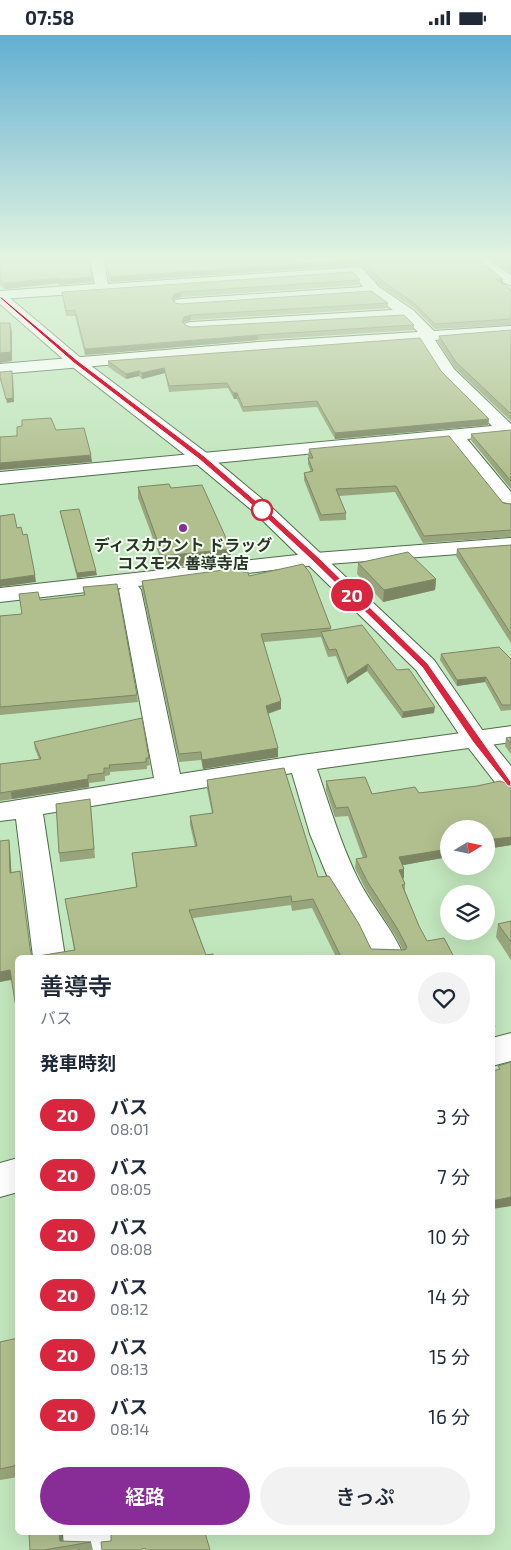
<!DOCTYPE html>
<html lang="ja">
<head>
<meta charset="utf-8">
<style>
	body { margin:0; font-family:"Exo 2","Noto Sans JP",sans-serif; background:#f2f2f3; color:#1f2937; height:100vh; display:flex; flex-direction:column; font-size:19px; white-space:nowrap }
	* { box-sizing:border-box; margin:0 }
	p { font-size:16px; color:#747a83 }
	.icon { flex:none; width:28px; height:28px; fill:none; stroke:currentColor; stroke-width:2; stroke-linecap:round; stroke-linejoin:round }
	.map { position:relative; flex:1; overflow:hidden }
	.details { position:absolute; left:15px; top:920px; width:480px; height:580px; display:flex; flex-direction:column; background:#fff; border-radius:8px; box-shadow:0 5px 20px #0002 }
	.details>* { flex:none }
	.badge { padding:0 10px; border-radius:16px; font-size:18px; line-height:32px }
	.needle { width:32px; rotate:80deg }
	.controls { position:absolute; left:440px; top:785px; display:grid; gap:10px }
	.controls a { display:grid; place-items:center; width:55px; height:55px; border-radius:50%; background:#fff; box-shadow:0 5px 20px #0002; font-size:25px }
	.map>.badge { position:absolute; translate:-50% -50%; box-shadow:0 0 0 2px #fff }
	h2 { padding:0 25px; font-size:19px; line-height:45px }
	.round { display:grid; place-items:center; flex:none; width:52px; height:52px; border-radius:26px; background:#f2f2f3 }
	.head { display:flex; align-items:center; justify-content:space-between; height:85px; padding:0 25px }
	h1 { font-size:24px; font-weight:600; line-height:38px }
	.cta { display:flex; gap:10px; margin-top:auto; padding:10px 25px }
	.cta a { flex:1; height:58px; border-radius:30px; background:#882d98; color:#fff; font-size:20px; font-weight:600; line-height:58px; text-align:center }
	.cta a+a { background:#f2f2f3; color:#1f2937 }
	ul { padding:0; list-style:none }
	li { display:flex; align-items:center; gap:15px; height:60px; padding:0 25px }
	li div { flex:1 }
	li b { display:block; font-size:19px }
	li em { font-style:normal }
	li .badge { min-width:55px; font-weight:700; text-align:center }
	.status { display:flex; justify-content:space-between; align-items:center; height:35px; padding:0 25px; background:#fff; direction:ltr }
	.status svg { height:14px; fill:currentColor }
	.map>svg:first-child { display:block }
</style>
</head>
<body>
<div class="status"><b>07:58</b><svg viewBox="0 0 49 12"><path d="M0 12V9h3v3zM5 12V6h3v6zM10 12V3h3v9zM15 12V0h3v12zM26 1h20v11H26zM47 4h2v5h-2z"/></svg></div>
<div class="map">
<svg width="511" height="1515" viewBox="0 0 511 1515">
	<rect width="100%" height="100%" fill="#c2e6bd"/>
	<g fill="none" stroke-linecap="round" stroke-linejoin="round">
		<g stroke="#4d6c48" stroke-width="2">
			<path id="minor" d="M90,224h13l5,25 249,-17 5,1 17,19 34,23 21,21 77,-5v8l-76,6 19,29 57,55v10l-44,5 44,53v18l-7,-2 -55,-68 -449,44v-12l492,-46 -50,-51 -21,-34 -163,11 -258,22v-10l258,-22 160,-10 -14,-14 -213,12 -5,-1 -2,-3 2,-3 5,-1 202,-12 -22,-16 -190,13 -5,-1 -2,-3 2,-3 5,-1 182,-12 -9,-12 -354,24v-8l95,-7z
				M472,224h15l24,16v10l-5,-1z
				M511,503v12l-196,15 -177,21 3,4 39,184 122,-19 209,-29v16l-194,27c13,38 24,76 42,112 13,26 35,49 45,76h-32l-12,-25 -29,-47 -21,-51 -18,-61 -249,41 22,143h-32l-17,-138 -16,2v-18l154,-25 -35,-188 2,-2 -121,14v-14l315,-35z
				M63,1498h48l1,17h-48z"/>
		</g>
		<g stroke="#4d6c48" stroke-width="2">
			<path id="major" d="M511,998v28l-19,5v-28z
				M18,1123v34l-18,5v-34z"/>
		</g>
		<g stroke="#4d6c48" stroke-width="2">
			<path id="highway" d="M0,258l5,1 77,65 126,95 60,50 166,156 51,74 26,32v27l-10,-3 -34,-44 -51,-76 -162,-158 -60,-50 -124,-97 -70,-61z"/>
		</g>
		<use href="#minor" fill="#fff" fill-rule="evenodd"/>
		<use href="#major" fill="#fff" fill-rule="evenodd"/>
		<use href="#highway" fill="#fff" fill-rule="evenodd"/>
	</g>
	<path fill="#98a47b" d="M0,224l92,18 1,5 -34,3v-2l-54,6 -5,-4z
		M105,224h372l25,25 9,6v35l-76,4 -21,-21 -34,-22 -17,-19 -6,-2 -247,17z
		M491,224h20v14z
		M360,245l-1,5 -178,12 -7,2v2l1,2 6,1 207,-1v5l-197,12 -7,2v2l1,1 6,2 223,-2v5l-156,10 -173,15 -10,-39h-9l-4,-24z
		M511,295v91l-56,-53 -17,-26 1,-6z
		M108,326l333,10 48,48 -1,6 -153,14 -18,-32 -74,5 -6,-13h-3l-6,-11 -59,4 -4,-19 -23,6 -3,-3 -13,3 -18,-12z
		M511,395v59l-40,-49v-6z
		M309,414l202,55v33l-88,6 -28,-51 -56,4 7,17v7l-26,1 -16,-41v-7l7,-1 -3,-8v-6h1l-1,-2z
		M138,452l33,1 60,61v11l-67,8 -26,-70z
		M60,476l37,64 -20,3z
		M511,510v98l-55,-87 1,-7z
		M358,528l78,16 -1,11 -52,12 -26,-28z
		M243,537l88,56v2l66,40 37,43 -32,5 -35,-47 -20,13 -11,-28 -8,1 -7,-20 -57,5 17,67 -13,5 10,43 -75,12 -2,-9 -22,2 -37,-173v-8z
		M83,552l54,108 1,7 -138,13v-99l22,-2 18,-14 44,-5z
		M441,619l70,5v51l-10,1 -16,-29 -28,4 -17,-26z
		M511,702v17l-6,-8 1,-8z
		M34,707l115,16 1,7 -3,1v3l-37,3v3l-5,1v5l-16,2v4l-89,14v-37l39,-5 -4,-10z
		M284,733l34,109 11,-1 30,48 12,25 32,1 -7,-13 -30,-47 -11,-22 1,-9 7,-1 -15,-42 -13,1 -9,-27v-9l39,-4 7,17 43,-7 4,6 58,-7 23,-5 11,4v60l-25,4v-20h-37v26l-1,2 -45,8 1,4v9h-1l2,6v7l14,35 8,15 17,-3 10,19h-118l-24,-49 -20,3 -1,-6 -98,13 13,37 7,-1 1,3h-196v61l-6,-38 -12,2v-141l9,-1 1,9 1,23 9,-1 10,80 2,6 42,-7 -9,-51 71,-12 -4,-34 63,-7 -5,-21v-9l22,-3 -5,-24v-9z
		M91,773l4,50 -35,4 -1,-9z
		M511,886v39l-15,-23 2,-13z
		M18,1303v139l-18,3v-138z
		M61,1498l1,8 29,1 2,8h-63z"/>
	<path fill="#7c8664" d="M357,225v5l-247,17 -1,-5z
		M92,242l1,5 -34,3v-5z
		M59,243v5l-54,6v-6z
		M496,244h7v5l-8,1z
		M181,257v5l-7,2 -2,5v-5l2,-5z
		M191,280v5l-7,2 -2,5v-5l2,-5z
		M10,288l2,8v30l-12,2v-10z
		M258,300v5l-173,15v-6z
		M164,333l1,5 -23,6v-6z
		M139,336v5l-13,3v-5z
		M13,340l1,27 -7,1 -1,-4z
		M233,358h4v6h-3z
		M489,384l-1,6 -153,14v-6z
		M91,420l1,7 -92,8v-7z
		M231,514v11l-67,8 -1,-12z
		M96,536l1,4 -20,3v-5z
		M35,540l1,7 -36,5v-7z
		M436,544l-1,11 -52,12 1,-12z
		M368,629l-1,7 -20,13v-6z
		M486,642l-1,5 -28,4v-6z
		M281,666v8l-15,5v-8z
		M435,672l-1,6 -32,5 1,-6z
		M278,713v9l-75,12 -1,-9z
		M88,744l1,8 -77,12 -1,-7z
		M511,802v8l-25,4v-9z
		M9,805l1,9 2,32 -2,-8z
		M448,811h1v9l-1,2 -50,9 1,-9z
		M404,834v9l-6,1 1,-9z
		M10,935l2,9 -12,3v-10z
		M495,992l-1,9 -2,1v-8z
		M511,1162v9l-19,3v-8z
		M59,1498h3v14l-2,-6z"/>
	<path fill="#b1bf8f" stroke="#7c8664" d="M0,224h89l3,18 -33,3v-2l-54,5 -5,-3z
		M105,224h372l26,20h-7l15,11v29l-76,5 -21,-21 -33,-23 -17,-18 -7,-2 -248,17z
		M499,224h12v8z
		M353,237l7,8 -179,12 -7,2 -2,5 3,4 6,1 190,-13 17,12 -197,12 -7,2 -2,5 3,3 6,2 213,-12 10,10 -156,10 -173,14 -10,-39 -9,1 -4,-19z
		M0,288h10l1,29 -11,1z
		M511,295v84l-55,-52 -17,-26z
		M420,303l21,33 48,48 -154,14 -18,-32 -74,6 -6,-14h-4l-6,-10 -58,3 -5,-18 -22,5 -3,-2 -13,3 -18,-13z
		M12,336l1,27 -7,1 -6,-22v-5z
		M51,383l5,12 28,-2 7,27 -91,8v-26l17,-1v-9l5,-1v-6z
		M511,395v51l-40,-47z
		M449,401l54,67 8,1v26l-87,6 -28,-50 -60,3 10,24 -25,2 -17,-42 9,-2 -5,-13h5l-4,-9z
		M169,449l2,4 31,-3 29,64 -68,7 -25,-69z
		M79,474l17,62 -19,2 -17,-62z
		M14,479l3,14 4,-1 2,8 4,-1 8,41 -35,5v-64z
		M511,510v89l-54,-85z
		M408,517l28,27 -52,11 -26,-27z
		M303,529l7,9 21,55 -70,6 20,67 -15,5 12,42 -76,12 -1,-8 -22,2 -37,-173 96,-13 5,4h5l1,4z
		M117,549l20,111 -137,12v-91l22,-2 -3,-20 19,-2 2,8 45,-5 -2,-8z
		M362,590l35,45 12,-1 26,38 -32,5 -35,-48 -21,14 -11,-29 -7,1 -8,-18z
		M499,612l12,12v46h-9l-16,-28 -29,3 -16,-26z
		M142,683l7,40h-3v4l-37,3 1,3h-6v5l-16,2v4l-88,14v-29l41,-5 -7,-17z
		M511,702v7l-5,-6z
		M284,733l34,109 11,-1 30,48 12,25 34,1 2,-3 -10,-19 -30,-47 -11,-22 11,-2 -19,-50 -12,1 -10,-27 39,-4 7,17 43,-7 4,6 58,-7 23,-5 11,4v52l-25,3v-11h-37v17h-1l1,3 -50,8 5,12 -5,1 6,14 -3,1 17,41 8,15 17,-3 10,19h-113l-28,-58 -21,3 -1,-6 -102,14 17,45 7,-1 1,3h-196v57h-1l-7,-44 -10,2v-131l9,-1 1,33 10,-2 10,77 2,9 43,-7 -10,-51 72,-12 -5,-34 65,-7 -7,-30 23,-3 -6,-33z
		M90,764l4,50 -35,4 -3,-49z
		M511,886v21l-13,-18z
		M492,984l3,8 -3,2z
		M511,1027v135l-19,4v-130l8,-2 -2,-3z
		M18,1303v127l-18,4v-127z
		M29,1498h30l1,8 31,1 -47,8h-14z
		M111,1498h94l5,17h-64l-1,-2 -5,2h-38l-1,-8 10,-1z"/>
	<linearGradient id="sky" x2="0" y2="1"><stop stop-color="#62afd2"/><stop offset="0.51" stop-color="#e4f4e1"/><stop offset="1" stop-color="#e4f4e1" stop-opacity="0"/></linearGradient>
	<rect width="511" height="436" fill="url(#sky)"/>
	<path fill="#d7263d" stroke="#fff" d="M0,261l78,65 126,95 59,51 55,50 110,107 52,74 31,44v4h-3l-35,-44 -51,-75 -109,-106 -55,-51 -59,-51 -125,-96 -74,-65z"/>
	<circle fill="#fff" stroke="#d7263d" stroke-width="2.5" cx="262" cy="475" r="10"/>
	<circle fill="#882d98" stroke="#f4fff2" stroke-width="2" cx="183" cy="493" r="5"/>
	<g text-anchor="middle" stroke-width="4" stroke-linejoin="round" paint-order="stroke">
		<g font-size="16" font-weight="bold" fill="#283626" stroke="#f4fff2">
			<text x="183" y="516">ディスカウント ドラッグ<tspan x="183" dy="18">コスモス 善導寺店</tspan></text>
		</g>
	</g>
</svg>
<div class="controls">
<a><svg class="needle" viewBox="-14 -14 28 28"><path d="M0-13l5 13h-10z" fill="#e53935"/><path d="M0 13l5-13h-10z" fill="#747a83"/></svg></a>
<a><svg class="icon" aria-label="layers" viewBox="0 0 24 24"><path d="M12 4l9 5-9 5-9-5zM3 14l9 5 9-5"/></svg></a>
</div>
<b class="badge" style="left:352px;top:560px;background:#d7263d;color:#fff">20</b>
<section class="details">
<div class="head"><div><h1>善導寺</h1><p>バス</p></div><a class="round"><svg class="icon" aria-label="heart" viewBox="0 0 24 24"><path d="M12 20l-8-8c-3-5 5-10 8-4 3-6 11-1 8 4z"/></svg></a></div>
<h2>発車時刻</h2>
<ul>
<li><span class="badge" style="background:#d7263d;color:#fff">20</span><div><b>バス</b><p>08:01</p></div><em>3 分</em></li>
<li><span class="badge" style="background:#d7263d;color:#fff">20</span><div><b>バス</b><p>08:05</p></div><em>7 分</em></li>
<li><span class="badge" style="background:#d7263d;color:#fff">20</span><div><b>バス</b><p>08:08</p></div><em>10 分</em></li>
<li><span class="badge" style="background:#d7263d;color:#fff">20</span><div><b>バス</b><p>08:12</p></div><em>14 分</em></li>
<li><span class="badge" style="background:#d7263d;color:#fff">20</span><div><b>バス</b><p>08:13</p></div><em>15 分</em></li>
<li><span class="badge" style="background:#d7263d;color:#fff">20</span><div><b>バス</b><p>08:14</p></div><em>16 分</em></li>
</ul>
<div class="cta"><a>経路</a><a>きっぷ</a></div>
</section>
</div>
</body>
</html>
